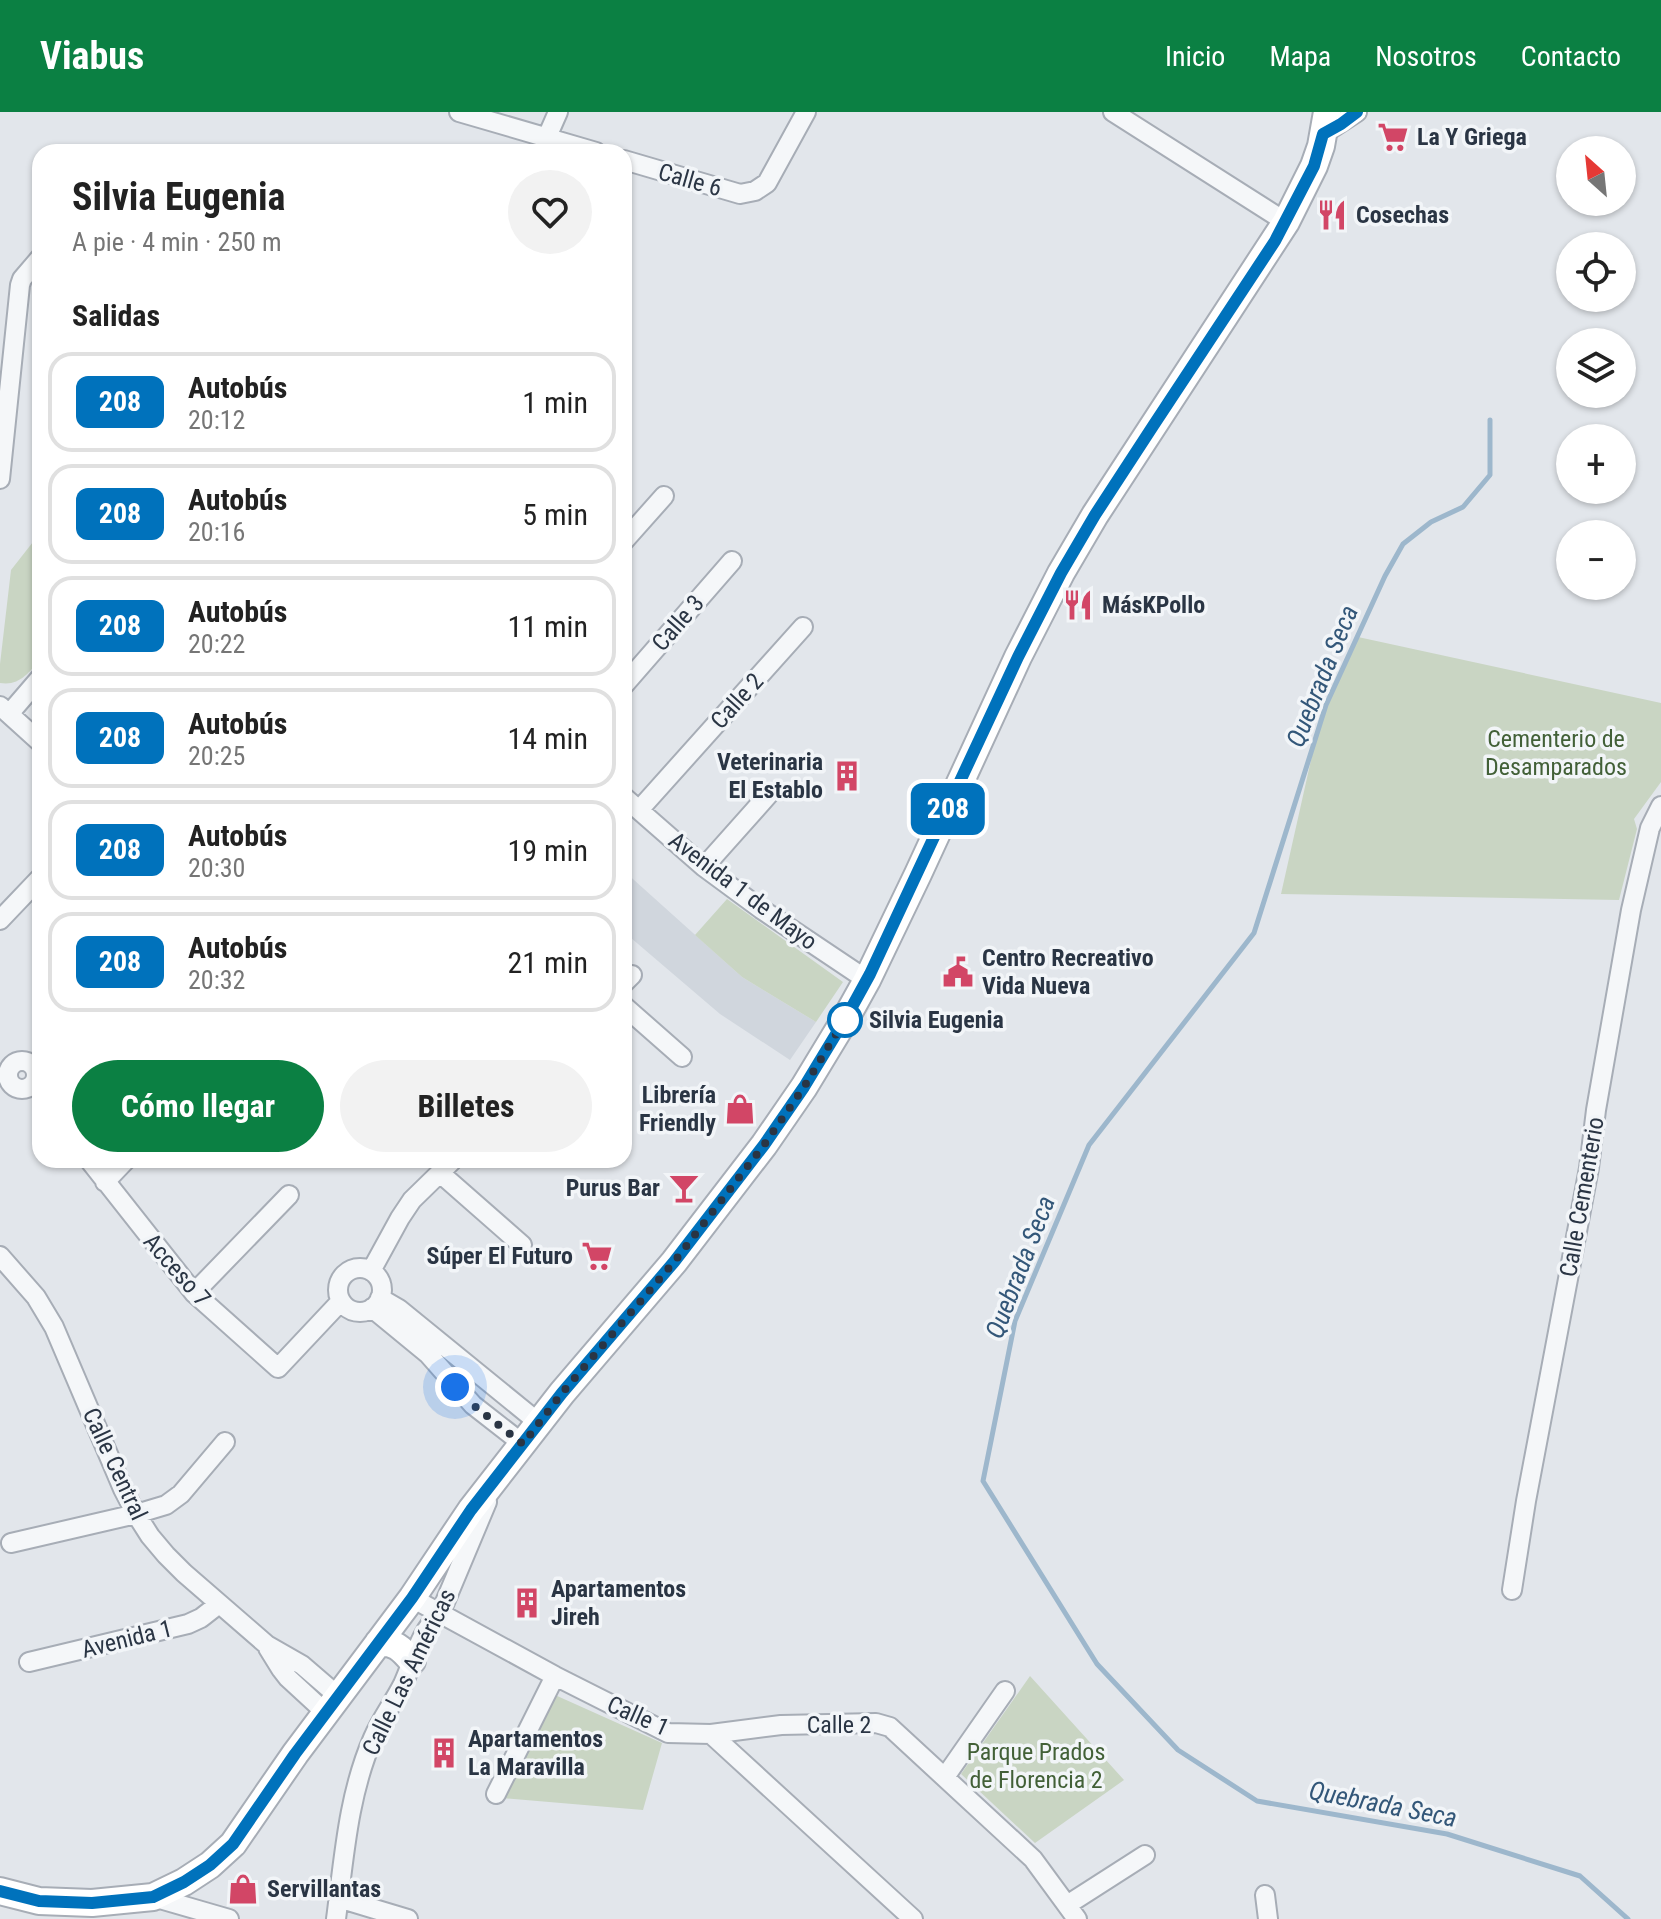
<!DOCTYPE html>
<html lang="es">
<head>
<meta charset="utf-8">
<style>
	body { margin:0; font-family:"Roboto Condensed",sans-serif; background:#f2f2f2; color:#222; height:100vh; display:flex; flex-direction:column; font-size:30px; white-space:nowrap }
	* { box-sizing:border-box; margin:0 }
	p { font-size:26px; color:#767676 }
	.icon { flex:none; width:44px; height:44px; fill:none; stroke:currentColor; stroke-width:2; stroke-linecap:round; stroke-linejoin:round }
	.map { position:relative; flex:1; overflow:hidden }
	.side { position:absolute; left:32px; top:32px; width:600px; height:1024px; display:flex; flex-direction:column; background:#fff; border-radius:24px; box-shadow:0 2px 6px #0004 }
	.side>* { flex:none }
	.badge { padding:0 16px; border-radius:12px; font-size:28px; line-height:52px }
	.needle { width:52px; rotate:333deg }
	.fabs { position:absolute; left:1556px; top:24px; display:grid; gap:16px }
	.fabs a { display:grid; place-items:center; width:80px; height:80px; border-radius:50%; background:#fff; box-shadow:0 2px 6px #0004; font-size:40px }
	.you { position:absolute; width:40px; height:40px; margin:-20px; border:6px solid #fff; border-radius:50%; background:#1a73e8; box-shadow:0 0 0 12px #1a73e833 }
	.map>.badge { position:absolute; translate:-50% -50%; box-shadow:0 0 0 4px #fff }
	h2 { padding:0 40px; font-size:30px; line-height:72px }
	.round { display:grid; place-items:center; flex:none; width:84px; height:84px; border-radius:42px; background:#f2f2f2 }
	.head { display:flex; align-items:center; justify-content:space-between; height:136px; padding:0 40px }
	h1 { font-size:38px; font-weight:700; line-height:60px }
	.cta { display:flex; gap:16px; margin-top:auto; padding:16px 40px }
	.cta a { flex:1; height:92px; border-radius:48px; background:#0b8043; color:#fff; font-size:32px; font-weight:700; line-height:92px; text-align:center }
	.cta a+a { background:#f2f2f2; color:#222 }
	ul { padding:0; list-style:none }
	li { display:flex; align-items:center; gap:24px; height:100px; margin:0 16px 12px; padding:0 24px; border:4px solid #e0e0e0; border-radius:24px }
	li div { flex:1 }
	li b { display:block; font-size:30px }
	li em { font-style:normal }
	li .badge { min-width:88px; font-weight:700; text-align:center }
	header { display:flex; align-items:center; gap:48px; box-sizing:border-box; height:112px; padding:0 40px; background:#0b8043; color:#fff }
	header strong { font-size:38px }
	nav { display:flex; gap:44px; margin-inline-start:auto; font-size:28px }
	.map>svg:first-child { display:block }
</style>
</head>
<body>
<header>
<strong>Viabus</strong>
<nav><a>Inicio</a><a>Mapa</a><a>Nosotros</a><a>Contacto</a></nav>
</header>
<div class="map">
<svg width="1661" height="1807" viewBox="0 0 1661 1807">
	<rect width="100%" height="100%" fill="#e2e6eb"/>
	<path fill="#d0d6dd" d="M624,759l118,106 74,45 -26,38 -70,-46 -96,-82z"/>
	<path fill="#c9d5c3" d="M40,421v127c-12,13 -20,26 -40,23v-19l11,-94z
		M1358,525l303,66v79l-27,37 3,10 -18,71 -338,-6 41,-183z
		M727,787l116,83 -27,40 -74,-45 -47,-42z
		M1030,1564l94,104 -89,63 -74,-69z
		M555,1583l107,48 -19,67 -141,-12z"/>
	<g fill="none" stroke-linecap="round" stroke-linejoin="round">
		<path stroke="#9db7cc" stroke-width="5" d="M1490,308v55l-27,32 -32,15 -28,22 -18,32 -59,129 -72,228 -165,212 -74,176 -32,160 114,183 81,86 79,51 190,33 133,42 48,43"/>
		<g stroke="#a7adb6" stroke-width="22">
			<path id="street" d="M459,0l137,40
				M1113,0l173,110
				M1323,22l34,-22
				M547,25l11,-25
				M624,48l116,34 15,-3 12,-8 39,-71
				M0,367l20,-194 2,-6 18,-21
				M624,429l40,-45
				M624,573l108,-124
				M0,594l40,36
				M9,602l31,-36
				M624,685l80,70 57,42 106,71
				M639,698l164,-183
				M704,755l65,-73
				M0,808l40,-42
				M624,871l8,-8
				M624,894l58,51
				M8 963a14 14 0 1 1 28 0a14 14 0 1 1-28 0Z
				M89,1048l105,133 84,75 63,-67
				M440,1061l82,72
				M105,1070l21,-22
				M0,1144l36,41 18,30 69,162 13,25 14,22 16,19 18,18 83,72 35,20 36,31
				M338 1178a22 22 0 1 1 44 0a22 22 0 1 1-44 0Z
				M371,1159l29,-53 12,-18 41,-40
				M194,1181l95,-98
				M380,1186l19,11 140,114
				M372,1196l56,46 45,51 50,39
				M11,1431l125,-29 30,-9 15,-11 44,-52
				M1512,1478l14,-89 63,-333 7,-58 35,-200 19,-82 11,-22
				M412,1486l143,78 113,57 43,1 70,-9 95,-2 14,4 143,132 44,60
				M268,1536l13,21 7,9 38,35
				M29,1550l159,-38 13,-6 18,-14
				M711,1622l202,185
				M945,1665l60,-86
				M496,1682l59,-118
				M1265,1783l3,24
				M153,1785l76,22
				M338,1786l70,21
				M1067,1793l78,-50
				M336,1807c8,-61 12,-124 37,-181 8,-19 21,-36 30,-54 11,-24 17,-53 37,-70l47,-112"/>
		</g>
		<g stroke="#a7adb6" stroke-width="30">
			<path id="secondary" d="M378,1531c16,-2 24,6 34,18
				M0,1779l39,10 53,2 61,-6 31,-15 26,-17 23,-21 62,-90 117,-156 59,-88 91,-117 112,-131 90,-117 40,-58 43,-71 20,-36 51,-106 100,-217 43,-84 34,-58 191,-293 28,-56 7,-20 6,-34"/>
		</g>
		<use href="#street" stroke="#f5f7f9" stroke-width="18"/>
		<use href="#secondary" stroke="#fff" stroke-width="26"/>
	</g>
	<g fill="none" stroke-linecap="round" stroke-linejoin="round">
		<g stroke="#fff" stroke-width="18">
			<path id="line" d="M0,1779l39,10 53,2 61,-6 31,-15 26,-17 23,-21 62,-90 117,-156 59,-88 91,-117 112,-131 90,-117 40,-58 43,-71 23,-42 148,-317 43,-84 34,-58 58,-89 122,-185 39,-75 9,-32 18,-10 16,-12"/>
		</g>
		<use href="#line" stroke="#0072bc" stroke-width="12"/>
		<path stroke="#2a3544" stroke-width="8" stroke-dasharray="0 14.4" d="M455,1275l18,18 50,39 39,-51 112,-131 90,-117 40,-58 43,-71 -2,4"/>
	</g>
	<defs>
		<g id="supermarket-bare" transform="scale(2.4)"><path d="M-6-5.5h2.5l.6 2H6L4.5 2H-2.5L-4.4-4H-6ZM-1.5 3.2a1.3 1.3 0 1 0 .1 0ZM3 3.2a1.3 1.3 0 1 0 .1 0Z" fill="#d24666" stroke="#f2f5f8" stroke-width="2.5" paint-order="stroke"/></g>
		<g id="restaurant-bare" transform="scale(2.4)"><path d="M-5-6h1v4h1v-4h1v4h1v-4h1v5L-1.5 .5V6h-2V.5L-5-1ZM5-6V6H3V1.5H1.5Q1.5-4 5-6Z" fill="#d24666" stroke="#f2f5f8" stroke-width="2.5" paint-order="stroke"/></g>
		<g id="building-bare" transform="scale(2.4)"><path d="M-4-6H4V6H1V3H-1V6H-4ZM-2.5-4.3h1.7v1.8h-1.7ZM.8-4.3h1.7v1.8H.8ZM-2.5-1h1.7V.8h-1.7ZM.8-1h1.7V.8H.8Z" fill="#d24666" stroke="#f2f5f8" stroke-width="2.5" paint-order="stroke"/></g>
		<g id="civic-bare" transform="scale(2.4)"><path d="M-.6-6.5H3V-4.5H.6V-3L4-1V1h2V6H-6V1h2V-1L-.6-3ZM-1.2 2.5V6h2.4V2.5Z" fill="#d24666" stroke="#f2f5f8" stroke-width="2.5" paint-order="stroke"/></g>
		<g id="shop-bare" transform="scale(2.4)"><path d="M-5-2.5h2.3a2.7 3.5 0 0 1 5.4 0H5L5.5 6h-11ZM-1.5-2.5h3a1.5 2.3 0 0 0-3 0Z" fill="#d24666" stroke="#f2f5f8" stroke-width="2.5" paint-order="stroke"/></g>
		<g id="bar-bare" transform="scale(2.4)"><path d="M-6-5H6L.8 .8V4.5H3.5V6h-7V4.5H-.8V.8Z" fill="#d24666" stroke="#f2f5f8" stroke-width="2.5" paint-order="stroke"/></g>
	</defs>
	<g fill-rule="evenodd">
		<use href="#supermarket-bare" x="1393" y="25"/>
		<use href="#restaurant-bare" x="1332" y="103"/>
		<use href="#restaurant-bare" x="1078" y="493"/>
		<use href="#building-bare" x="847" y="664"/>
		<use href="#civic-bare" x="958" y="860"/>
		<use href="#shop-bare" x="740" y="997"/>
		<use href="#bar-bare" x="684" y="1076"/>
		<use href="#supermarket-bare" x="597" y="1144"/>
		<use href="#building-bare" x="527" y="1491"/>
		<use href="#building-bare" x="444" y="1641"/>
		<use href="#shop-bare" x="243" y="1777"/>
	</g>
	<circle fill="#fff" stroke="#0072bc" stroke-width="4" cx="845" cy="908" r="16"/>
	<g text-anchor="middle" stroke-width="7" stroke-linejoin="round" paint-order="stroke">
		<g font-size="24" font-weight="bold" fill="#2a3544" stroke="#f2f5f8" text-anchor="start">
			<text x="1417" y="33">La Y Griega</text>
			<text x="1356" y="111">Cosechas</text>
			<text x="1102" y="501">MásKPollo</text>
			<text x="823" y="658" text-anchor="end">Veterinaria<tspan x="823" dy="28">El Establo</tspan></text>
			<text x="982" y="854">Centro Recreativo<tspan x="982" dy="28">Vida Nueva</tspan></text>
			<text x="716" y="991" text-anchor="end">Librería<tspan x="716" dy="28">Friendly</tspan></text>
			<text x="660" y="1084" text-anchor="end">Purus Bar</text>
			<text x="573" y="1152" text-anchor="end">Súper El Futuro</text>
			<text x="551" y="1485">Apartamentos<tspan x="551" dy="28">Jireh</tspan></text>
			<text x="468" y="1635">Apartamentos<tspan x="468" dy="28">La Maravilla</tspan></text>
			<text x="267" y="1785">Servillantas</text>
		</g>
		<g font-size="24" fill="#2a3544" stroke="#f2f5f8">
			<text transform="translate(690 68) rotate(16)" y="8">Calle 6</text>
			<text transform="translate(678 511) rotate(-49)" y="8">Calle 3</text>
			<text transform="translate(737 589) rotate(-48)" y="8">Calle 2</text>
			<text transform="translate(743 779) rotate(37)" y="8">Avenida 1 de Mayo</text>
			<text transform="translate(1582 1085) rotate(-80)" y="8">Calle Cementerio</text>
			<text transform="translate(177 1158) rotate(49)" y="8">Acceso 7</text>
			<text transform="translate(115 1352) rotate(65)" y="8">Calle Central</text>
			<text transform="translate(127 1527) rotate(-14)" y="8">Avenida 1</text>
			<text transform="translate(409 1560) rotate(-64)" y="8">Calle Las Américas</text>
			<text transform="translate(638 1604) rotate(24)" y="8">Calle 1</text>
			<text x="839" y="1621">Calle 2</text>
		</g>
		<g font-size="24" fill="#426037" stroke="#f2f5f8">
			<text x="1556" y="635">Cementerio de<tspan x="1556" dy="28">Desamparados</tspan></text>
			<text x="1036" y="1648">Parque Prados<tspan x="1036" dy="28">de Florencia 2</tspan></text>
		</g>
		<g font-size="24" font-weight="bold" fill="#2a3544" stroke="#f2f5f8" text-anchor="start">
			<text x="869" y="916">Silvia Eugenia</text>
		</g>
		<g font-size="26" font-style="italic" fill="#335779" stroke="#f2f5f8">
			<text transform="translate(1322 564) rotate(-68)" y="9">Quebrada Seca</text>
			<text transform="translate(1020 1155) rotate(-69)" y="9">Quebrada Seca</text>
			<text transform="translate(1383 1692) rotate(11)" y="9">Quebrada Seca</text>
		</g>
	</g>
</svg>
<div class="fabs">
<a><svg class="needle" viewBox="-14 -14 28 28"><path d="M0-13l5 13h-10z" fill="#e53935"/><path d="M0 13l5-13h-10z" fill="#767676"/></svg></a>
<a><svg class="icon" aria-label="locate" viewBox="0 0 24 24"><circle cx="12" cy="12" r="6"/><path d="M12 2v4M12 18v4M2 12h4M18 12h4"/></svg></a>
<a><svg class="icon" aria-label="layers" viewBox="0 0 24 24"><path d="M12 4l9 5-9 5-9-5zM3 14l9 5 9-5"/></svg></a>
<a>+</a>
<a>−</a>
</div>
<div class="you" style="left:455px;top:1275px"></div>
<b class="badge" style="left:948px;top:697px;background:#0072bc;color:#fff">208</b>
<section class="side">
<div class="head"><div><h1>Silvia Eugenia</h1><p>A pie · 4 min · 250 m</p></div><a class="round"><svg class="icon" aria-label="heart" viewBox="0 0 24 24"><path d="M12 20l-8-8c-3-5 5-10 8-4 3-6 11-1 8 4z"/></svg></a></div>
<h2>Salidas</h2>
<ul>
<li><span class="badge" style="background:#0072bc;color:#fff">208</span><div><b>Autobús</b><p>20:12</p></div><em>1 min</em></li>
<li><span class="badge" style="background:#0072bc;color:#fff">208</span><div><b>Autobús</b><p>20:16</p></div><em>5 min</em></li>
<li><span class="badge" style="background:#0072bc;color:#fff">208</span><div><b>Autobús</b><p>20:22</p></div><em>11 min</em></li>
<li><span class="badge" style="background:#0072bc;color:#fff">208</span><div><b>Autobús</b><p>20:25</p></div><em>14 min</em></li>
<li><span class="badge" style="background:#0072bc;color:#fff">208</span><div><b>Autobús</b><p>20:30</p></div><em>19 min</em></li>
<li><span class="badge" style="background:#0072bc;color:#fff">208</span><div><b>Autobús</b><p>20:32</p></div><em>21 min</em></li>
</ul>
<div class="cta"><a>Cómo llegar</a><a>Billetes</a></div>
</section>
</div>
</body>
</html>
